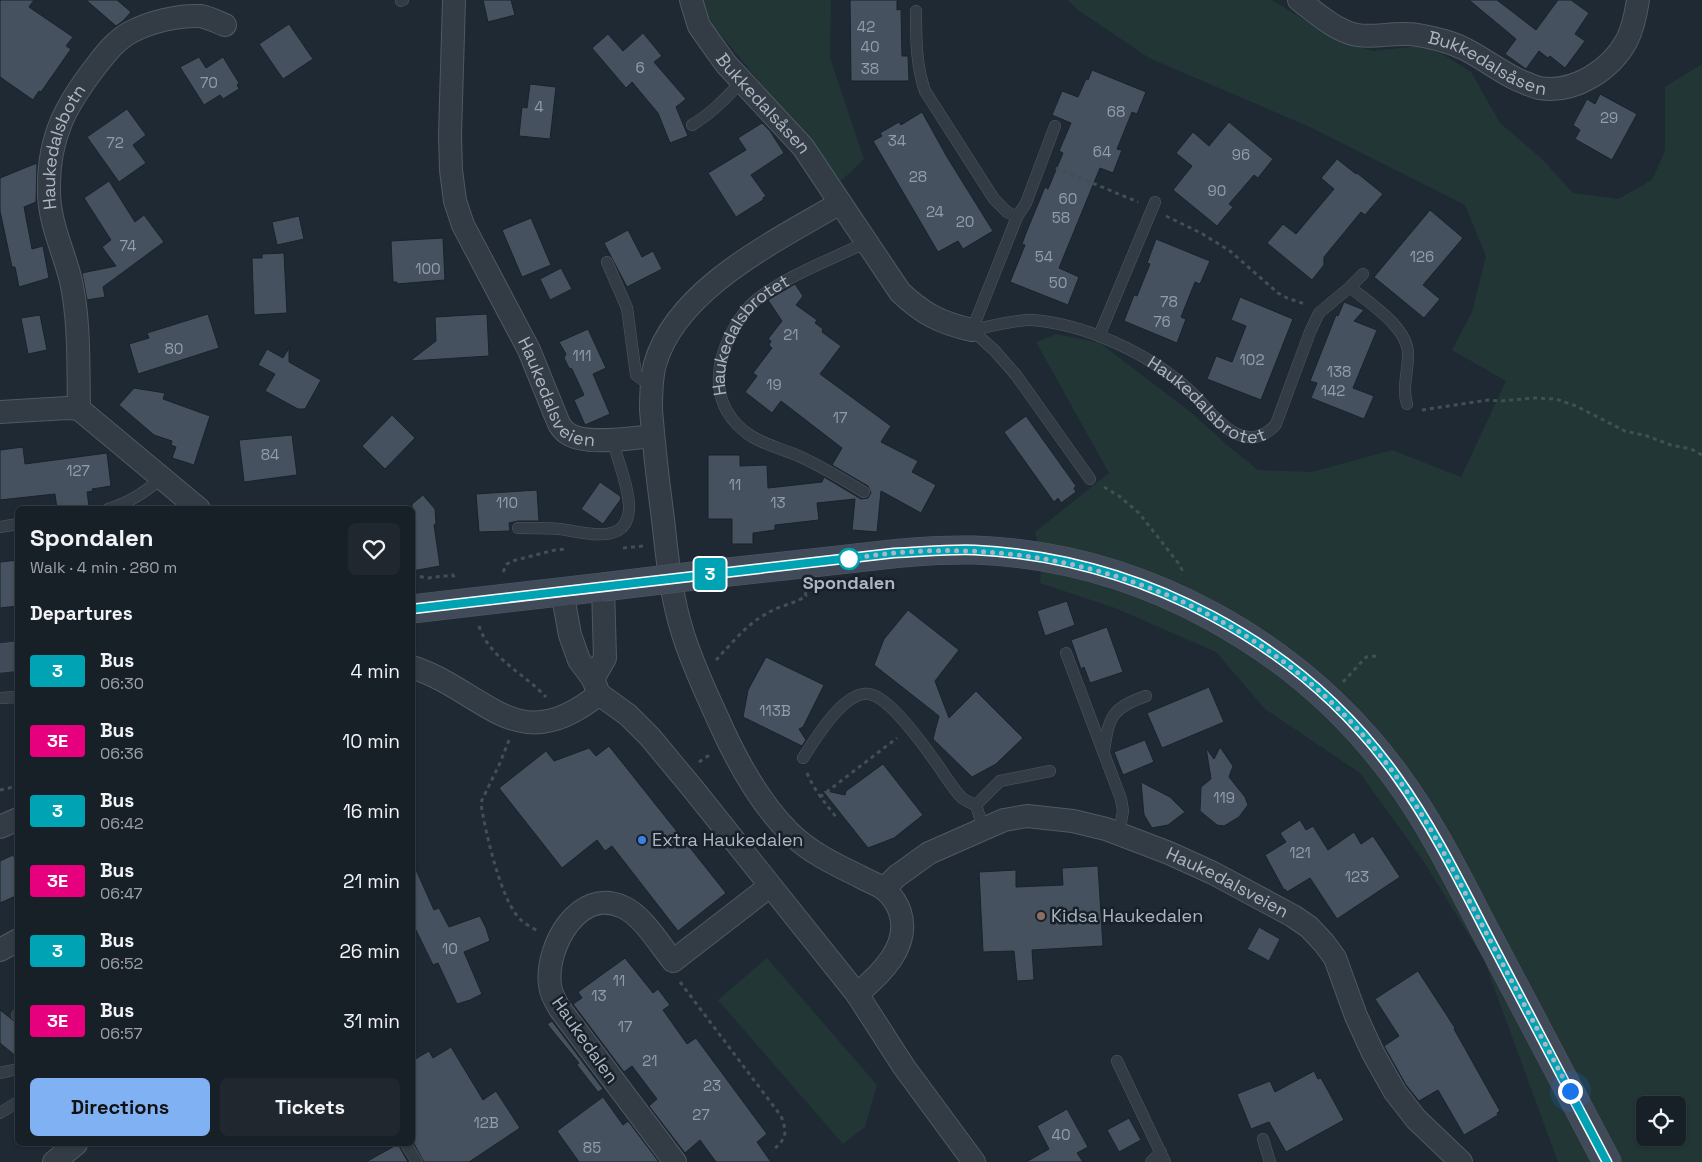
<!DOCTYPE html>
<html lang="en">
<head>
<meta charset="utf-8">
<style>
	body { margin:0; font-family:"Space Grotesk",sans-serif; background:#20272f; color:#f1f3f6; height:100vh; display:flex; flex-direction:column; font-size:19px; white-space:nowrap }
	* { box-sizing:border-box; margin:0 }
	p { font-size:16px; color:#9ea2a7 }
	.icon { flex:none; width:28px; height:28px; fill:none; stroke:currentColor; stroke-width:2; stroke-linecap:round; stroke-linejoin:round }
	.map { position:relative; flex:1; overflow:hidden }
	.side { position:absolute; left:15px; top:506px; width:400px; height:640px; display:flex; flex-direction:column; background:#171f27; border-radius:8px; box-shadow:0 1px 4px #0004,0 0 0 1px #363d44 }
	.side>* { flex:none }
	.badge { padding:0 10px; border-radius:4px; font-size:18px; line-height:32px }
	.buttons { position:absolute; left:1636px; top:1096px; display:grid; gap:10px }
	.buttons a { display:grid; place-items:center; width:50px; height:50px; border-radius:8px; background:#171f27; box-shadow:0 1px 4px #0004,0 0 0 1px #363d44; font-size:25px }
	.you { position:absolute; width:25px; height:25px; margin:-12px; border:4px solid #fff; border-radius:50%; background:#1a73e8; box-shadow:0 0 0 8px #1a73e833 }
	.map>.badge { position:absolute; translate:-50% -50%; box-shadow:0 0 0 2px #fff }
	h2 { padding:0 15px; font-size:19px; line-height:45px }
	.round { display:grid; place-items:center; flex:none; width:52px; height:52px; border-radius:8px; background:#20272f }
	.summary { display:flex; align-items:center; justify-content:space-between; height:85px; padding:0 15px }
	h1 { font-size:24px; font-weight:800; line-height:38px }
	.button { display:flex; gap:10px; margin-top:auto; padding:10px 15px }
	.button a { flex:1; height:58px; border-radius:8px; background:#80b2f3; color:#111; font-size:20px; font-weight:800; line-height:58px; text-align:center }
	.button a+a { background:#20272f; color:#f1f3f6 }
	ul { padding:0; list-style:none }
	li { display:flex; align-items:center; gap:15px; height:70px; padding:0 15px }
	li div { flex:1 }
	li b { display:block; font-size:19px }
	li em { font-style:normal }
	li .badge { min-width:55px; font-weight:700; text-align:center }
	.map>svg:first-child { display:block }
</style>
</head>
<body>
<div class="map">
<svg width="1702" height="1162" viewBox="0 0 1702 1162">
	<rect width="100%" height="100%" fill="#1f2934"/>
	<path fill="#223636" fill-rule="evenodd" d="M702,0h129l-1,58 34,101 -23,22 -129,-157z
		M1068,0h204l69,42 33,9 45,-5 25,9 27,17 29,51 42,36 31,34 45,6 34,-19 13,-29v-64l37,-23v1098h-144l-74,-202 -60,-98 -64,-89 -95,-64 -49,-57 -101,-44 -75,-25 2,-24 -7,-27 74,-59 -73,-131 21,-8 43,9 93,71 34,31 31,25 54,2 80,-22 69,27 45,-96 -54,-31 20,-38 14,-56 -21,-51 -153,-77 -163,-70 -71,-48zM1645,1105h33v33h-33z
		M767,958l110,127 -12,42 -22,17 -125,-144z"/>
	<path fill="#45515e" stroke="#1a222b" d="M0,0h34l-5,7 44,30 -7,9 5,3 -30,43 -2,-1 -6,9 -33,-23z
		M86,0h31l14,12 -8,9 -7,5z
		M483,0h28l4,15 -27,7z
		M850,0h47v10l4,-1 1,47h6l1,25h-58z
		M1469,0h28l39,30 22,-30h13l18,13 -14,21 10,7 -20,27 -15,-12 -2,2 -9,-7 -13,18 -21,-15 11,-15z
		M289,24l24,35 -30,20 -24,-35z
		M643,33l19,23 -8,6 32,37 -10,8 12,29 -18,7 -12,-30 -26,-31 -6,6 -34,-40 16,-14 15,17z
		M199,57l7,11 17,-11 16,26 -2,2 2,4 -16,10 -3,-4 -16,10 -24,-38z
		M1092,70l54,22 -9,22 -5,-2 -15,37 5,1 -9,23 -13,-5 -41,100 20,9 -11,28 -58,-23 15,-37 -3,-1 4,-11 19,-46 3,2 15,-36 -4,-2 12,-28 -19,-8 10,-24 16,6 8,-18 2,1z
		M530,84l26,3 -6,52 -31,-3 3,-29 5,1z
		M1600,94l37,20 -25,46 -37,-21 5,-9 -7,-5 14,-26 8,5z
		M127,109l19,26 -13,10 13,18 -27,19 -32,-45z
		M922,112l25,45 46,74 -30,18 -5,-8 -20,11 -65,-111 9,-5 -2,-3 19,-11 2,3z
		M1229,122l44,37 -15,19 -4,-3 -25,29 4,3 -16,19 -44,-36 19,-24 -16,-13 17,-21 16,14z
		M762,123l8,8 14,22 -33,22 15,21 -3,2v2l-27,17 -28,-44 38,-23 -8,-12z
		M1337,159l19,15 1,-1 26,21 -18,21 -4,-3 -37,45v8l-12,15 -45,-37 16,-19 13,10 38,-45 -13,-11z
		M37,163l-1,39 -12,5 8,42 11,-3 6,32 -30,9 -4,-20h-3l-12,-56v-33z
		M109,181l26,41 9,-7 20,27 -61,45 2,10 -18,3 -5,-27 34,-7 -14,-19 9,-7 -27,-42z
		M1430,210l33,28 -40,47 17,14 -16,19 -50,-41z
		M299,216l5,23 -27,6 -5,-23z
		M531,218l20,47 -29,12 -20,-47z
		M628,230l14,27 11,-6 9,18 -35,18 -23,-44z
		M443,238l2,42 -48,4v-2h-4l-2,-41z
		M1156,239l54,22 -10,23 -5,-2 -14,35 5,2 -9,24 -53,-22 10,-26 3,1 13,-32 -3,-1z
		M284,253l3,60 -33,2 -2,-57h10v-4z
		M561,268l11,21 -22,11 -10,-21z
		M795,284l8,12 -7,9 21,15 -2,3 8,6 -1,3 19,14 -21,28 71,52 -10,16 37,19 -6,11 24,13 -15,28 -40,-22 -4,41 -25,-2 3,-31 -38,4 2,17 -44,5v5l-22,3v11h-21v-25h-24v-64h32v11l27,-1 1,23 54,-6 2,-5 37,22 7,-1 3,-5 -3,-7 -36,-21 10,-17 -61,-47 -9,12 -27,-21 12,-16 -4,-3 19,-25 -3,-3 2,-4 -3,-2 14,-18 -14,-21z
		M1240,297l53,22 -32,81 -54,-21 9,-23 16,6 14,-36 -15,-6z
		M1344,302l20,8 -10,11 23,9 -24,58 21,8 -10,23 -53,-21 6,-15 -7,-2 26,-66 2,1z
		M208,314l11,34 -81,26 -9,-30 20,-6 -2,-5z
		M487,314l2,42 -79,5 26,-20 -1,-24z
		M40,315l7,35 -19,4 -7,-36z
		M588,329l18,39 -13,6 17,40 -25,11 -11,-25 10,-5 -12,-26 -3,-1 -5,-10 2,-4 -7,-12z
		M289,348v14l32,18 -16,29h-7l-33,-18 10,-17 -17,-9 9,-16 16,9z
		M134,388l31,5 -2,6 47,17 -16,49 -22,-7 4,-11 -5,-2 1,-4 -18,-6 -35,-30z
		M392,415l23,23 -30,31 -23,-23z
		M1026,416l50,70 -2,2 2,4 -15,11 -3,-5 -4,4 -50,-70z
		M292,435l5,40 -53,7 -5,-42z
		M23,447l2,17 82,-11 4,33 -19,3 1,2 -6,1 2,14 -32,3 -2,-15 -55,6v-50z
		M600,482l20,14 1,3 -18,25 -22,-15z
		M537,490l2,31h-21l-9,2 1,8 -31,1 -3,-38z
		M423,495l12,14 1,14 -2,2 6,41 -28,5v-67z
		M18,560v46l-18,2v-46z
		M1067,601l8,24 -30,11 -8,-25z
		M908,610l51,40 -24,31 14,37 27,-27 47,47 -27,26 -24,13 -39,-38 6,-23 -65,-51 10,-26z
		M1107,627l16,45 -33,11 -6,-16 -3,2 -10,-29z
		M766,657l58,28 -21,42 -4,2 7,11 -4,6 -59,-29 5,-27z
		M1209,687l15,35 -62,26 -15,-35z
		M1145,740l9,22 -31,13 -9,-23z
		M609,746l117,147 -48,38 -66,-85 -7,5 -8,-11 -35,28 -63,-80 47,-37 8,10 35,-13 7,8z
		M1220,747l13,19 -4,11 16,20 3,8 -9,12 -15,9 -7,-1 -17,-14 1,-24 10,-8 -5,-31 8,11z
		M883,764l40,51 -29,23 -26,10 -46,-58 23,5 1,-4z
		M1141,782l29,15 15,15 -17,13 -16,3 -8,-13z
		M1300,820l6,10 7,-4 15,24 26,-18 7,12 12,-8 27,41 -63,42 -27,-41 -23,14 -2,-3 -1,1 -19,-35 21,-13 -6,-9z
		M13,855l5,9v31l-18,8v-42z
		M412,861l22,49 5,-2 10,19 31,-11 6,12 4,13 -26,11 18,42 -12,6 -13,4 -19,-41 -5,2 -19,-39 -2,-6z
		M1098,866l5,80 -71,4 2,30 -17,1 -3,-30 -31,1 -4,-80 37,-2v17l47,-2 -1,-17z
		M1259,927l21,12 -11,22 -22,-12z
		M625,958l28,35 5,-4 12,16 -7,5 24,34 9,-6 71,96 -10,8 14,20h-55l-16,-22 -15,13 -36,-47 8,-7 -25,-33 -8,6 -51,-68 9,-6 -4,-6z
		M1418,971l37,57 -1,1 46,82 -3,2 1,2 -34,20 -26,-45 -19,11 -13,-16 -22,-39 15,-10 -24,-37z
		M0,1010l18,14v34l-18,-15z
		M552,1021l51,68 -5,3 -21,-27 2,-2 -32,-39z
		M451,1047l32,53 13,-9 24,37 -51,34h-45l-12,-22v-79l17,-10 4,7z
		M1314,1071l4,8 3,-1 23,42 -58,32 -17,-30 -18,7 -14,-35 33,-13 5,11z
		M603,1097l20,28 5,-4 31,41h-80l-22,-31z
		M1067,1109l21,38 -11,6 6,9h-57l23,-13 -12,-23z
		M1129,1118l12,22 -22,12 -12,-22z
		M398,1144l10,18h-42z"/>
	<g fill="none" stroke-linecap="round" stroke-linejoin="round">
		<g stroke="#505963" stroke-width="12">
			<g id="lane">
				<path d="M401,1l2,-1"/>
				<path d="M916,11c0,28 0,54 9,80l69,108 13,13 10,5"/>
				<path d="M692,125c20,-12 34,-27 50,-44"/>
				<path d="M607,262l20,46 9,67 15,11"/>
				<path d="M1350,287c19,16 59,41 58,68 0,17 -6,33 -1,49"/>
				<path id="s1" d="M972,330c16,-3 46,-11 60,-10 53,4 116,33 156,69 16,14 28,34 47,44 15,8 31,4 41,-9l34,-92 9,-19 31,-26 13,-13"/>
				<path d="M972,330l45,-113 9,-14 29,-77"/>
				<path d="M972,330l23,21 21,24 74,104"/>
				<path d="M1099,336l56,-134"/>
				<path id="s2" d="M864,492c-23,-14 -46,-28 -70,-38 -15,-6 -32,-10 -46,-20 -37,-27 -35,-67 -15,-104 6,-11 13,-22 23,-30 32,-25 74,-40 111,-58"/>
				<path d="M108,509c21,-6 37,-17 54,-31"/>
				<path d="M0,527l18,-3"/>
				<path d="M518,528c14,0 28,0 42,1 23,3 67,18 69,-20 1,-19 -12,-51 -17,-70"/>
				<path d="M1066,653l55,146 2,12 -4,23"/>
				<path d="M0,698l18,-1"/>
				<path d="M1104,751c5,-35 8,-43 42,-55"/>
				<path d="M803,758c12,-18 40,-67 66,-64 21,3 56,53 68,70 8,11 16,25 25,34 4,3 9,5 14,7l7,23"/>
				<path d="M976,805l24,-24 50,-10"/>
				<path d="M17,1015h1"/>
				<path d="M1117,1061l48,101"/>
				<path d="M0,1073l18,-4"/>
				<path d="M0,1113l18,-11"/>
				<path d="M1263,1139l7,23"/>
				<path d="M406,1144l11,18"/>
				<path d="M1151,1162l10,-10"/>
			</g>
		</g>
		<g stroke="#505963" stroke-width="24">
			<g id="street">
				<path id="s3" d="M454,0l-4,135 1,35 4,31 8,24 66,125 30,74c2,3 5,7 8,9 17,13 65,5 86,3"/>
				<path id="s4" d="M691,0l8,26 12,17 15,21 77,83 97,145c23,22 41,31 72,38"/>
				<path id="s5" d="M1299,0c17,13 37,31 58,35 17,3 33,-2 50,-1 12,0 25,4 37,7 27,7 49,27 74,39 6,2 14,6 21,8 35,6 72,-18 88,-48 6,-12 9,-27 11,-40"/>
				<path d="M840,203c-64,38 -163,85 -185,161 -4,15 -4,31 -4,46 3,36 7,72 12,109 4,38 8,77 20,115 10,32 25,63 39,94 17,37 38,75 67,104 20,20 45,32 70,44 8,5 19,8 26,14 7,6 12,13 15,22 11,34 -20,63 -43,82"/>
				<path id="s6" d="M79,409c-1,-42 1,-86 -8,-128 -8,-33 -23,-59 -22,-95 0,-50 17,-81 47,-120 10,-13 20,-26 35,-34 19,-10 47,-17 69,-16 8,1 17,6 25,9"/>
				<path d="M0,412l67,-4 12,1 120,100"/>
				<path d="M562,591l8,44 9,25 14,19 6,15 29,21 22,22 44,53 163,204 47,73 70,95"/>
				<path d="M412,667c75,25 105,94 187,27"/>
				<path d="M593,679l12,-21 -2,-71"/>
				<path d="M0,827l18,-8"/>
				<path id="s7" d="M884,889l13,-13 32,-23 75,-33 23,-4 46,5 33,8 63,24 44,20 80,43 16,11 15,16 11,15 21,58 17,37 22,39 21,27 45,43"/>
				<path d="M0,950l18,-10"/>
				<path d="M54,1162l22,-18"/>
				<path d="M675,1162l-115,-153c-5,-8 -9,-15 -10,-24 -5,-38 29,-99 73,-78 19,8 37,38 50,54l97,-75"/>
			</g>
		</g>
		<g stroke="#505963" stroke-width="29">
			<path id="secondary" d="M710,574c46,-5 92,-10 138,-15 42,-5 84,-10 126,-9 166,6 324,93 422,226 37,50 64,107 93,162 39,75 79,149 118,224
				M412,609l191,-22
				M0,658l18,-2"/>
		</g>
		<path stroke="#3f5153" stroke-width="3" stroke-dasharray="4 4" stroke-linecap="butt" d="M1056,168l82,34
			M1166,216l35,17 29,18 48,42 9,5 18,6
			M1422,410l66,-10 12,1 35,-3 21,1 20,7 49,25 22,5 24,9 20,4 11,6
			M1104,487l15,9 20,17 40,51 3,6 -1,5
			M623,548l21,-2
			M503,572l4,-8 5,-3 43,-11 11,-1
			M412,575l16,3 25,-3 2,5
			M479,626c10,32 46,48 67,71
			M716,660c15,-16 31,-36 50,-46 12,-8 28,-10 40,-18l-1,-5
			M1343,682l23,-25 11,-1
			M509,740l-9,23 -18,37 -1,4c4,26 20,97 39,115 5,5 13,9 19,13
			M699,762l12,-8
			M807,773c7,17 18,30 30,45
			M0,790l18,-4
			M820,797l77,-59
			M680,982l101,134c7,18 5,23 -9,35"/>
		<use href="#lane" stroke="#333b45" stroke-width="11"/>
		<use href="#street" stroke="#333b45" stroke-width="22"/>
		<use href="#secondary" stroke="#414a58" stroke-width="28"/>
		<g stroke="#505963" stroke-width="29" stroke-linecap="butt">
			<path id="secondary-bridge" d="M603,587l107,-13"/>
		</g>
		<use href="#secondary-bridge" stroke="#414a58" stroke-width="28"/>
	</g>
	<g fill="none" stroke-linecap="round" stroke-linejoin="round">
		<g stroke="#fff" stroke-width="11">
			<path id="line" d="M412,609l482,-56c27,-1 54,-4 81,-3 165,8 326,92 422,227 36,50 63,105 91,159 40,76 79,151 119,226"/>
		</g>
		<use href="#line" stroke="#00a3b4" stroke-width="8"/>
		<path stroke="#acb6c2" stroke-width="5" stroke-dasharray="0 9" d="M849,559c208,-36 422,45 547,217 33,45 58,96 84,145 30,57 60,113 90,170"/>
	</g>
	<circle fill="#fff" stroke="#00a3b4" stroke-width="2.5" cx="849" cy="559" r="10"/>
	<circle fill="#3f7fe0" stroke="#182029" stroke-width="2" cx="642" cy="840" r="5"/>
	<circle fill="#8d6e63" stroke="#182029" stroke-width="2" cx="1041" cy="916" r="5"/>
	<g text-anchor="middle" stroke-width="5" stroke-linejoin="round" paint-order="stroke">
		<g font-size="15" fill="#929da9">
			<text x="866" y="32">42</text>
			<text x="870" y="52">40</text>
			<text x="640" y="73">6</text>
			<text x="870" y="74">38</text>
			<text x="209" y="88">70</text>
			<text x="539" y="112">4</text>
			<text x="1116" y="117">68</text>
			<text x="1609" y="123">29</text>
			<text x="897" y="146">34</text>
			<text x="115" y="148">72</text>
			<text x="1102" y="157">64</text>
			<text x="1241" y="160">96</text>
			<text x="918" y="182">28</text>
			<text x="1217" y="196">90</text>
			<text x="1068" y="204">60</text>
			<text x="935" y="217">24</text>
			<text x="1061" y="223">58</text>
			<text x="965" y="227">20</text>
			<text x="128" y="251">74</text>
			<text x="1044" y="262">54</text>
			<text x="1422" y="262">126</text>
			<text x="428" y="274">100</text>
			<text x="1058" y="288">50</text>
			<text x="1169" y="307">78</text>
			<text x="1162" y="327">76</text>
			<text x="791" y="340">21</text>
			<text x="174" y="354">80</text>
			<text x="582" y="361">111</text>
			<text x="1252" y="365">102</text>
			<text x="1339" y="377">138</text>
			<text x="774" y="390">19</text>
			<text x="1333" y="396">142</text>
			<text x="840" y="423">17</text>
			<text x="270" y="460">84</text>
			<text x="78" y="476">127</text>
			<text x="735" y="490">11</text>
			<text x="507" y="508">110</text>
			<text x="778" y="508">13</text>
			<text x="775" y="716">113B</text>
			<text x="1224" y="803">119</text>
			<text x="1300" y="858">121</text>
			<text x="1357" y="882">123</text>
			<text x="450" y="954">10</text>
			<text x="619" y="986">11</text>
			<text x="599" y="1001">13</text>
			<text x="625" y="1032">17</text>
			<text x="650" y="1066">21</text>
			<text x="712" y="1091">23</text>
			<text x="701" y="1120">27</text>
			<text x="486" y="1128">12B</text>
			<text x="1061" y="1140">40</text>
			<text x="592" y="1153">85</text>
		</g>
		<g font-size="18" fill="#acb6c2" stroke="#182029">
			<text dy="6" stroke="none"><textPath href="#s5" startOffset="205">Bukkedalsåsen</textPath></text>
			<text dy="6" stroke="none"><textPath href="#s4" startOffset="128">Bukkedalsåsen</textPath></text>
			<text dy="6" stroke="none"><textPath href="#s6" startOffset="268">Haukedalsbotn</textPath></text>
			<text dy="6" stroke="none"><textPath href="#s2" startOffset="250">Haukedalsbrotet</textPath></text>
			<text dy="6" stroke="none"><textPath href="#s3" startOffset="422">Haukedalsveien</textPath></text>
			<text dy="6" stroke="none"><textPath href="#s1" startOffset="258">Haukedalsbrotet</textPath></text>
			<text dy="6" stroke="none"><textPath href="#s7" startOffset="376">Haukedalsveien</textPath></text>
			<text transform="translate(585 1040) rotate(55)" y="6">Haukedalen</text>
		</g>
		<g font-size="18" font-weight="bold" fill="#acb6c2" stroke="#182029">
			<text x="849" y="589">Spondalen</text>
		</g>
		<g font-size="18" fill="#acb6c2" stroke="#182029" text-anchor="start">
			<text x="652" y="846">Extra Haukedalen</text>
			<text x="1051" y="922">Kidsa Haukedalen</text>
		</g>
	</g>
</svg>
<div class="buttons">
<a><svg class="icon" aria-label="locate" viewBox="0 0 24 24"><circle cx="12" cy="12" r="6"/><path d="M12 2v4M12 18v4M2 12h4M18 12h4"/></svg></a>
</div>
<div class="you" style="left:1570px;top:1091px"></div>
<b class="badge" style="left:710px;top:574px;background:#00a3b4;color:#fff">3</b>
<section class="side">
<div class="summary"><div><h1>Spondalen</h1><p>Walk · 4 min · 280 m</p></div><a class="round"><svg class="icon" aria-label="heart" viewBox="0 0 24 24"><path d="M12 20l-8-8c-3-5 5-10 8-4 3-6 11-1 8 4z"/></svg></a></div>
<h2>Departures</h2>
<ul>
<li><span class="badge" style="background:#00a3b4;color:#fff">3</span><div><b>Bus</b><p>06:30</p></div><em>4 min</em></li>
<li><span class="badge" style="background:#e6007e;color:#fff">3E</span><div><b>Bus</b><p>06:36</p></div><em>10 min</em></li>
<li><span class="badge" style="background:#00a3b4;color:#fff">3</span><div><b>Bus</b><p>06:42</p></div><em>16 min</em></li>
<li><span class="badge" style="background:#e6007e;color:#fff">3E</span><div><b>Bus</b><p>06:47</p></div><em>21 min</em></li>
<li><span class="badge" style="background:#00a3b4;color:#fff">3</span><div><b>Bus</b><p>06:52</p></div><em>26 min</em></li>
<li><span class="badge" style="background:#e6007e;color:#fff">3E</span><div><b>Bus</b><p>06:57</p></div><em>31 min</em></li>
</ul>
<div class="button"><a>Directions</a><a>Tickets</a></div>
</section>
</div>
</body>
</html>
